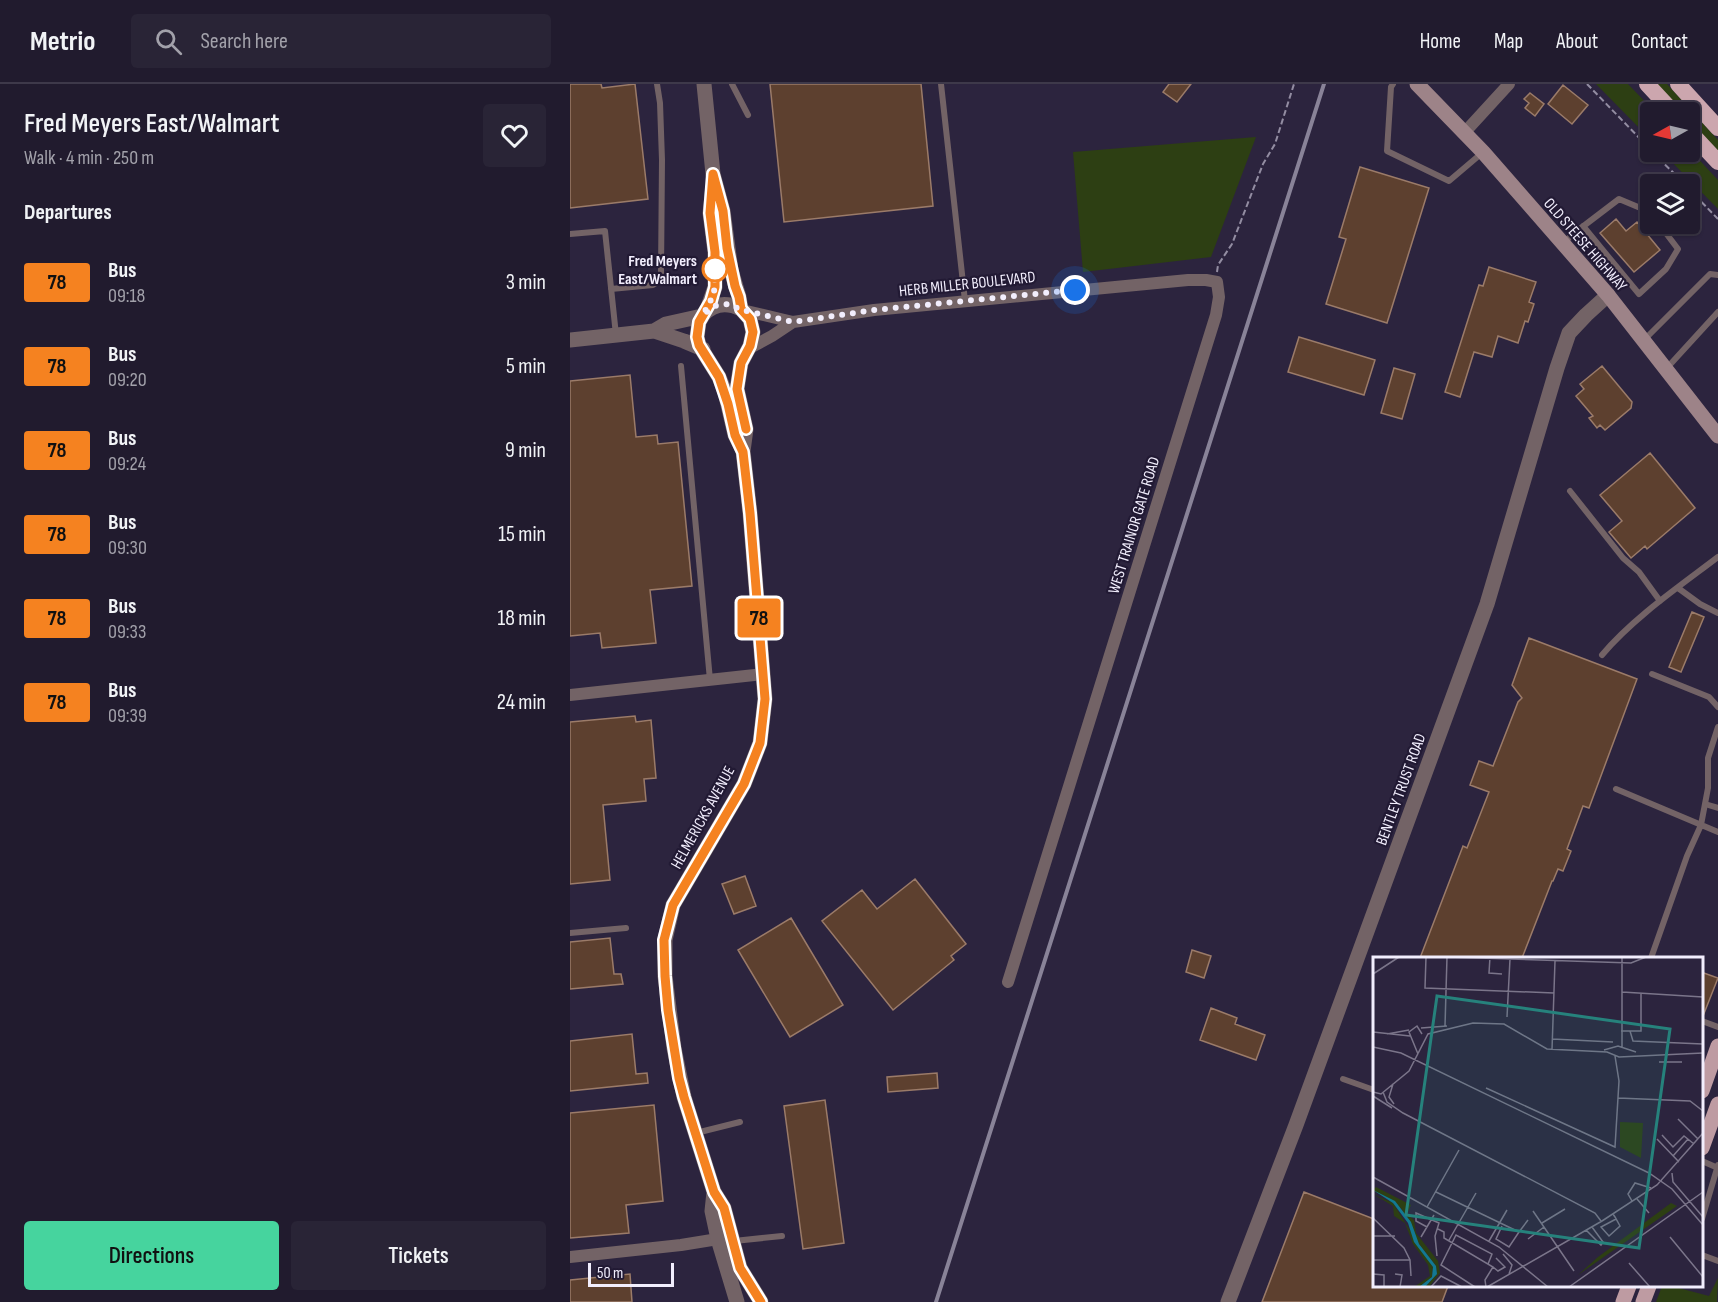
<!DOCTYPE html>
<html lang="en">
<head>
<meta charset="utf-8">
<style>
	body { margin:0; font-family:"Sofia Sans Condensed",sans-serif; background:#292436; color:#f1f3f6; height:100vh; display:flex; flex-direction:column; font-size:22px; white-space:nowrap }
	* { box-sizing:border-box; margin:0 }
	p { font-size:20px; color:#a2a1aa }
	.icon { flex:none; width:33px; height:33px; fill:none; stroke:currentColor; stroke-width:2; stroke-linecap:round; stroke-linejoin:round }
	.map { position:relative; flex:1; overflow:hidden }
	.drawer { display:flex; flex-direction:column; background:#211b2e; width:570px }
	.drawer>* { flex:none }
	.badge { padding:0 12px; border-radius:4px; font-size:21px; line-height:39px }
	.needle { width:39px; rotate:262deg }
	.tools { position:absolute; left:1070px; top:18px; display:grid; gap:12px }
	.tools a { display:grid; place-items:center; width:60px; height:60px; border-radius:6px; background:#211b2e; box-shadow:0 2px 4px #0004,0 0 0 2px #3e394a; font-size:30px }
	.scale { position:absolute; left:18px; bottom:15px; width:86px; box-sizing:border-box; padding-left:6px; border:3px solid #f2eefd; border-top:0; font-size:16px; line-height:21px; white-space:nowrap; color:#f2eefd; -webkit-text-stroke:4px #221a34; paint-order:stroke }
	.you { position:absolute; width:30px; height:30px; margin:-15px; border:4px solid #fff; border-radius:50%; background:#1a73e8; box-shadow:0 0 0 9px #1a73e833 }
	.map>.badge { position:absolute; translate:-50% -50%; box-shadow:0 0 0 3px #fff }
	h2 { padding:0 24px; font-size:22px; line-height:54px }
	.round { display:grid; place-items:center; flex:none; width:63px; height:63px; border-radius:6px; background:#292436 }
	.headline { display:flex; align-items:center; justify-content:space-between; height:102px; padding:0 24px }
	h1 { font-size:28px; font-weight:600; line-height:45px }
	.primary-button { display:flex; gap:12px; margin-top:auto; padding:12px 24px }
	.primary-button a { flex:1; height:69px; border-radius:6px; background:#46d49e; color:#111; font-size:24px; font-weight:600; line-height:69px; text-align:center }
	.primary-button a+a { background:#292436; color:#f1f3f6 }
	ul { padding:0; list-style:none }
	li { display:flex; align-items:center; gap:18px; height:84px; padding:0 24px }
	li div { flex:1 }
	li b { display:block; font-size:22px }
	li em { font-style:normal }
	li .badge { min-width:66px; font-weight:700; text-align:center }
	header { display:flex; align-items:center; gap:36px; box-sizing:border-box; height:84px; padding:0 30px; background:#211b2e; border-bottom:2px solid #3e394a }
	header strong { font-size:28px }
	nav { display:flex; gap:33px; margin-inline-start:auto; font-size:21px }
	.search { width:420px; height:54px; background:#292436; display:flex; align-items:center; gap:15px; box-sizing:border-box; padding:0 21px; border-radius:6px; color:#a2a1aa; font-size:22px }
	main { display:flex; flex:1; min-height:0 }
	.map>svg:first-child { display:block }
</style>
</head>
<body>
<header>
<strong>Metrio</strong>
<div class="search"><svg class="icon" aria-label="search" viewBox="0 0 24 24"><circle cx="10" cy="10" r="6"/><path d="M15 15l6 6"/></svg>Search here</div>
<nav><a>Home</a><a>Map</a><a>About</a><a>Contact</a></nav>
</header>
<main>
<section class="drawer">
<div class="headline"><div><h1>Fred Meyers East/Walmart</h1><p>Walk · 4 min · 250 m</p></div><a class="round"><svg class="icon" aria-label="heart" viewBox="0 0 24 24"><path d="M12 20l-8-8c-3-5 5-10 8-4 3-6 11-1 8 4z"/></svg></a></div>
<h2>Departures</h2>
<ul>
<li><span class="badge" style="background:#f58220;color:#111">78</span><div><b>Bus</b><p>09:18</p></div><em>3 min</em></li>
<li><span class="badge" style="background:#f58220;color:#111">78</span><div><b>Bus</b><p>09:20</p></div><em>5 min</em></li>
<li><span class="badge" style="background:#f58220;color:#111">78</span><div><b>Bus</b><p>09:24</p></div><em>9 min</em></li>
<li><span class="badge" style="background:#f58220;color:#111">78</span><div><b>Bus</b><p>09:30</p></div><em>15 min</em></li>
<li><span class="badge" style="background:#f58220;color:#111">78</span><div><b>Bus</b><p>09:33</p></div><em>18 min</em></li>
<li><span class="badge" style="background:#f58220;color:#111">78</span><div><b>Bus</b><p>09:39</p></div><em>24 min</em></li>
</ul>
<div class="primary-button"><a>Directions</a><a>Tickets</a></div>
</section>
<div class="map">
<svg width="1148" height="1218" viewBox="0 0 1148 1218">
	<rect width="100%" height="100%" fill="#2c243e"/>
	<path fill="#2d3f13" d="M1026,0h32l27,28h-5v27z
		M1085,0h12l51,56v11l-29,-31v-8h-7z
		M686,53l-45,120 -128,15 -10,-120z
		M1119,65l29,31v29l-56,-57h27z
		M1148,1194l-1,24h-61l6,-16h9l38,10z"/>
	<path fill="#5d402f" stroke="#9b7b69" stroke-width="1.5" d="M0,0h31l1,4 33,-4 13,115 -78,9z
		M200,0h151l12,122 -149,16z
		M599,0h22l-14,18 -14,-10z
		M993,1l25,20 -16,19 -24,-20z
		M960,9l14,11 -9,12 -10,-8 4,-5 -5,-4z
		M790,83l69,21 -42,135 -61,-19 20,-65 -7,-2z
		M1046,135l10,12 11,-9 23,28 -26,22 -34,-39z
		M919,183l47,15 -7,20 5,2 -6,18 -3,-1 -7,22 -20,-7 -6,21 -18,-5 -14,45 -15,-5 34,-107 4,1z
		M729,253l76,23 -11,35 -76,-23z
		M1032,282l30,36 -1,6 -26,22 -5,-5 -3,3 -8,-10 4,-2 -17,-20 8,-7 -4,-5z
		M824,284l21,6 -13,45 -21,-6z
		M60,291l6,62 21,-2 1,9 20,-2 14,144 -42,4 6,53 -54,5 -2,-15 -30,3v-255z
		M1080,369l45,55 -48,41 -2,-3 -14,12 -22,-26 13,-11 -22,-26z
		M1122,528l12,5 -23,55 -12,-5z
		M959,554l108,41 -48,129 -6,-2 -16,43 4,2 -8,20 -5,-2 -5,12h-1l-30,77h-102l43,-112 4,2 22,-56 -19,-7 9,-24 14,5 25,-64 4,-4 -10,-13z
		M65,632l1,6 15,-2 5,58 -12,1 2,22 -43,4 7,75 -40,4v-162z
		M175,792l11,30 -22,8 -12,-30z
		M345,795l51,65 -15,12 3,4 -61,50 -71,-89 40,-31 15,19z
		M221,834l52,87 -53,32 -52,-87z
		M40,854l4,36h7l2,10 -53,5v-47z
		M622,866l19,6 -7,22 -18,-6z
		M1131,888l17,6 -15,38h-2z
		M641,924l26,10 -2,6 30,11 -9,25 -56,-20z
		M62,950l4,40 11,-1 1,10 -78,8v-50z
		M367,989l1,15 -50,4 -1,-15z
		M255,1016l19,143 -41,6 -19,-143z
		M84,1021l9,96 -37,4 3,28 -59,5v-125z
		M734,1108l70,27v67h74l-6,16h-180z
		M60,1190l2,28h-62v-22z"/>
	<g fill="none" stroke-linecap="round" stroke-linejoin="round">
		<path stroke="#938da2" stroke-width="2" stroke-dasharray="6 3" stroke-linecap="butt" d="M1017,0l63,65
			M1082,68l33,32
			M1119,105l29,30
			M647,188l1,-7 14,-21 31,-80 12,-20 19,-60"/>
		<path stroke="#736366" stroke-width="6" d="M162,0l16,31
			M371,0l24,217
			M823,0l-2,3 -4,64 62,30 33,-28
			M1013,142l56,68 27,-25 12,-20 -19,-25
			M0,150l35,-3 11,104
			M993,159l14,-12 42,-32 31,13
			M41,205l42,-4 5,-3 3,-8 1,-114 -2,-57 -3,-19
			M1074,256l66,-66 8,1
			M111,282l29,314
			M1096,285l52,-57
			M1000,407l53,67 16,14 21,29
			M1108,504l22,16 18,9
			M1032,571c31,-37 78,-69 116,-98
			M1082,590l57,23 9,10
			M1046,705l102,43
			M1135,720l13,4
			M0,849l56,-5
			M1081,874l36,-102 14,-31 7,-37v-30l10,-31
			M1132,937l16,6
			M773,995l31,11
			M126,1049l44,-11
			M1132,1077l16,7
			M1132,1135l16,-54
			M164,1157l48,-5
			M1132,1171l16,6"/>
		<path stroke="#736366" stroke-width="12" d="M895,48l44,-48
			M172,226l51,12 81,-12 314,-30h18l11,2 2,15 -3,18 -208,667
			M178,265l24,-13 21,-14
			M0,611l194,-21
			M0,1173l111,-12 37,-6"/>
		<path stroke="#736366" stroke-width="15" d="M134,0l9,90 10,37 8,59 8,27 2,12 9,10 3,13 -3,14 -9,17 -4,26 9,40 -3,22 7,62 15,186 -5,44 -16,41 -71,121 -8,35v36l9,72 10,49 30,95 10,16 16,60 21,34
			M143,102l-3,27 5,39v35l-7,20 -9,15 -2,15 2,8 20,32 6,15 10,43 8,16
			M133,231c11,-12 24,-13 38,-6
			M84,247l30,10 19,8
			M0,256l84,-9 12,-7 36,-8
			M144,1108l-2,19 6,28 19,63
			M658,1218l68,-177 191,-521 70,-236 12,-35 17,-18 22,-20"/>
		<path stroke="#9d8388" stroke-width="15" d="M847,0l66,68 125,143 110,141"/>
		<path stroke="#be9ba2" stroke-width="15" d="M1132,1007l16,-45
			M1132,1064l16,-44
			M1053,1218l6,-16
			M1073,1218l6,-16"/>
		<path stroke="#cca6ae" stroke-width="16" d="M1077,0l26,28
			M1108,0l40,44
			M1119,47l29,31"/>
		<path stroke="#898398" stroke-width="4" d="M366,1218l388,-1218"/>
	</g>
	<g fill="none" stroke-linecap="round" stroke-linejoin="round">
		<g stroke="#fff" stroke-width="14">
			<path id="line" d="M176,345l-9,-40 4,-26 9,-17 3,-14 -3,-13 -9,-10 -2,-12 -4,-11 -8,-38 -4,-37 -10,-37 -3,39 5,39v35l-4,14 -12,21 -2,15 2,8 20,32 9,27 7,31 8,17 7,61 15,186 -5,44 -16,41 -71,121 -9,35 1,36 3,34 11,68 5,19 30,95 10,16 16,60 21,34"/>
		</g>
		<use href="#line" stroke="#f58220" stroke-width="9"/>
		<path stroke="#f2eefd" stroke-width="6" stroke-dasharray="0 10.8" d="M145,185l-1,25 -11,21 11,-9 14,-2 14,6 51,12 81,-12 201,-20"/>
	</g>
	<circle fill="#fff" stroke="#f58220" stroke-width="3" cx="145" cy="185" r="12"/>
	<g text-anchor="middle" stroke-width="4.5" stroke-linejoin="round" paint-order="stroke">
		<g font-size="16" fill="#f2eefd" stroke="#221a34">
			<text transform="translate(1016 160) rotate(49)" y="6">OLD STEESE HIGHWAY</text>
			<text transform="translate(397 199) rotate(-6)" y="6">HERB MILLER BOULEVARD</text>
			<text transform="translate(563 441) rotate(-73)" y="6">WEST TRAINOR GATE ROAD</text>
			<text transform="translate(830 705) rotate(-70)" y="6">BENTLEY TRUST ROAD</text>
			<text transform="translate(132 733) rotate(-61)" y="6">HELMERICKS AVENUE</text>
		</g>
		<g font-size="16" font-weight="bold" fill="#f2eefd" stroke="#221a34" text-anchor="end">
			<text x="127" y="182">Fred Meyers<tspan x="127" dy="18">East/Walmart</tspan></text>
		</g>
	</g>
	<g transform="translate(803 873)">
		<rect width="330" height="330" fill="#2c243e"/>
		<path d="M247,165l23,1 -2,35 -21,-11zM3,230l35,18 -4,9 7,6 2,13 22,28 2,12 -11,14h-4l12,-13 -1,-8 -17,-22 -18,-36 -28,-18zM0,237l20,9 40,64 -1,10 -13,10h-5l16,-11 -2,-11 -15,-21 -8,-21 -11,-7 -1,-10zM298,246l6,3 -99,69 20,-18z" fill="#2d3f13"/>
		<path d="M0,233l22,11 16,21 8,22 17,22 1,8 -12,13h-6l13,-10 1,-10 -19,-25 -6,-19 -15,-20z" fill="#137992"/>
		<path fill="none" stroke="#7b758a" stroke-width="1.5" d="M53,0l-1,31 129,5M117,0l-1,16 13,1M0,17l26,-17M249,35l81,5M134,60l3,-58M72,69l2,-69 184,6 15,-6M48,71l26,-2M248,74h20v-38M257,74l3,10 70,3M0,75l37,4M14,77l22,-4M179,82l61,3M0,90l28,6 248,120 23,16 31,36M249,91v-91M179,93l3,-89M231,93l14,-4 18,6M45,97l-9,-22 8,-6 5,8M286,105h23M20,127l-4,13 5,7M113,131l129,59 4,-66 -4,-25M0,135l8,2 28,-23 19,-37 45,-11 31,1 43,25 60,3 12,5 84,-4M10,135l4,10 16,11 192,100 6,8M0,139l19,12M245,141l72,3 13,10M305,162l20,20M289,178l11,12 11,-11 10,8M284,182l22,23M300,199l15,-17M299,216l1,9 30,35M0,220l126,70 49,40M63,235l83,40 9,-12M264,242l12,14M259,244l-4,-7 7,-11 16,5M54,250l32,-57M160,254l41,60M240,257l2,3 5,9 -11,10 -8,-9 15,-8M0,261l31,30 6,12 1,16M169,266l23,-14M129,269l-6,13 13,8 10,-15M54,270l-11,-6v-8l23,10 -4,13 2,20M65,272l6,3v6l49,29 -8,13 1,7M213,273l15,15 2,-3 -11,-15M0,279h22M48,280l13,-22M297,280l33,40M155,282l16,-12M76,283l27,-47M116,284l18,-31M130,297l9,11 -3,9M0,303h37M256,306l21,24M120,310l5,4 7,-4 -9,-9M0,317l11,1v11M22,317l7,1 -2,12M58,330l10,-11 21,11M102,330l-34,-22 15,-30 36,19 -4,10M114,330l115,-66 55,-36 46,-52M196,330l134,-95"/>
		<path fill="#26827c" fill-opacity="0.15" stroke="#26827c" stroke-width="3" d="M64,39l233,33 -31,219 -233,-33z"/>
		<rect width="330" height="330" fill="none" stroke="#f2eefd" stroke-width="3"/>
	</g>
</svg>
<div class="tools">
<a><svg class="needle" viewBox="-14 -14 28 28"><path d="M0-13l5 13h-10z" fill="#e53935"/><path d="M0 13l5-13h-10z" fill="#a2a1aa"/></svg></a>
<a><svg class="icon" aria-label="layers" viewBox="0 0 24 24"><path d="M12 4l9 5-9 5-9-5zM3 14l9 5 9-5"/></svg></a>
</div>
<div class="scale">50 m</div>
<div class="you" style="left:505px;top:206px"></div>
<b class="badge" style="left:189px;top:534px;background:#f58220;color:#111">78</b>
</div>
</main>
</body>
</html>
